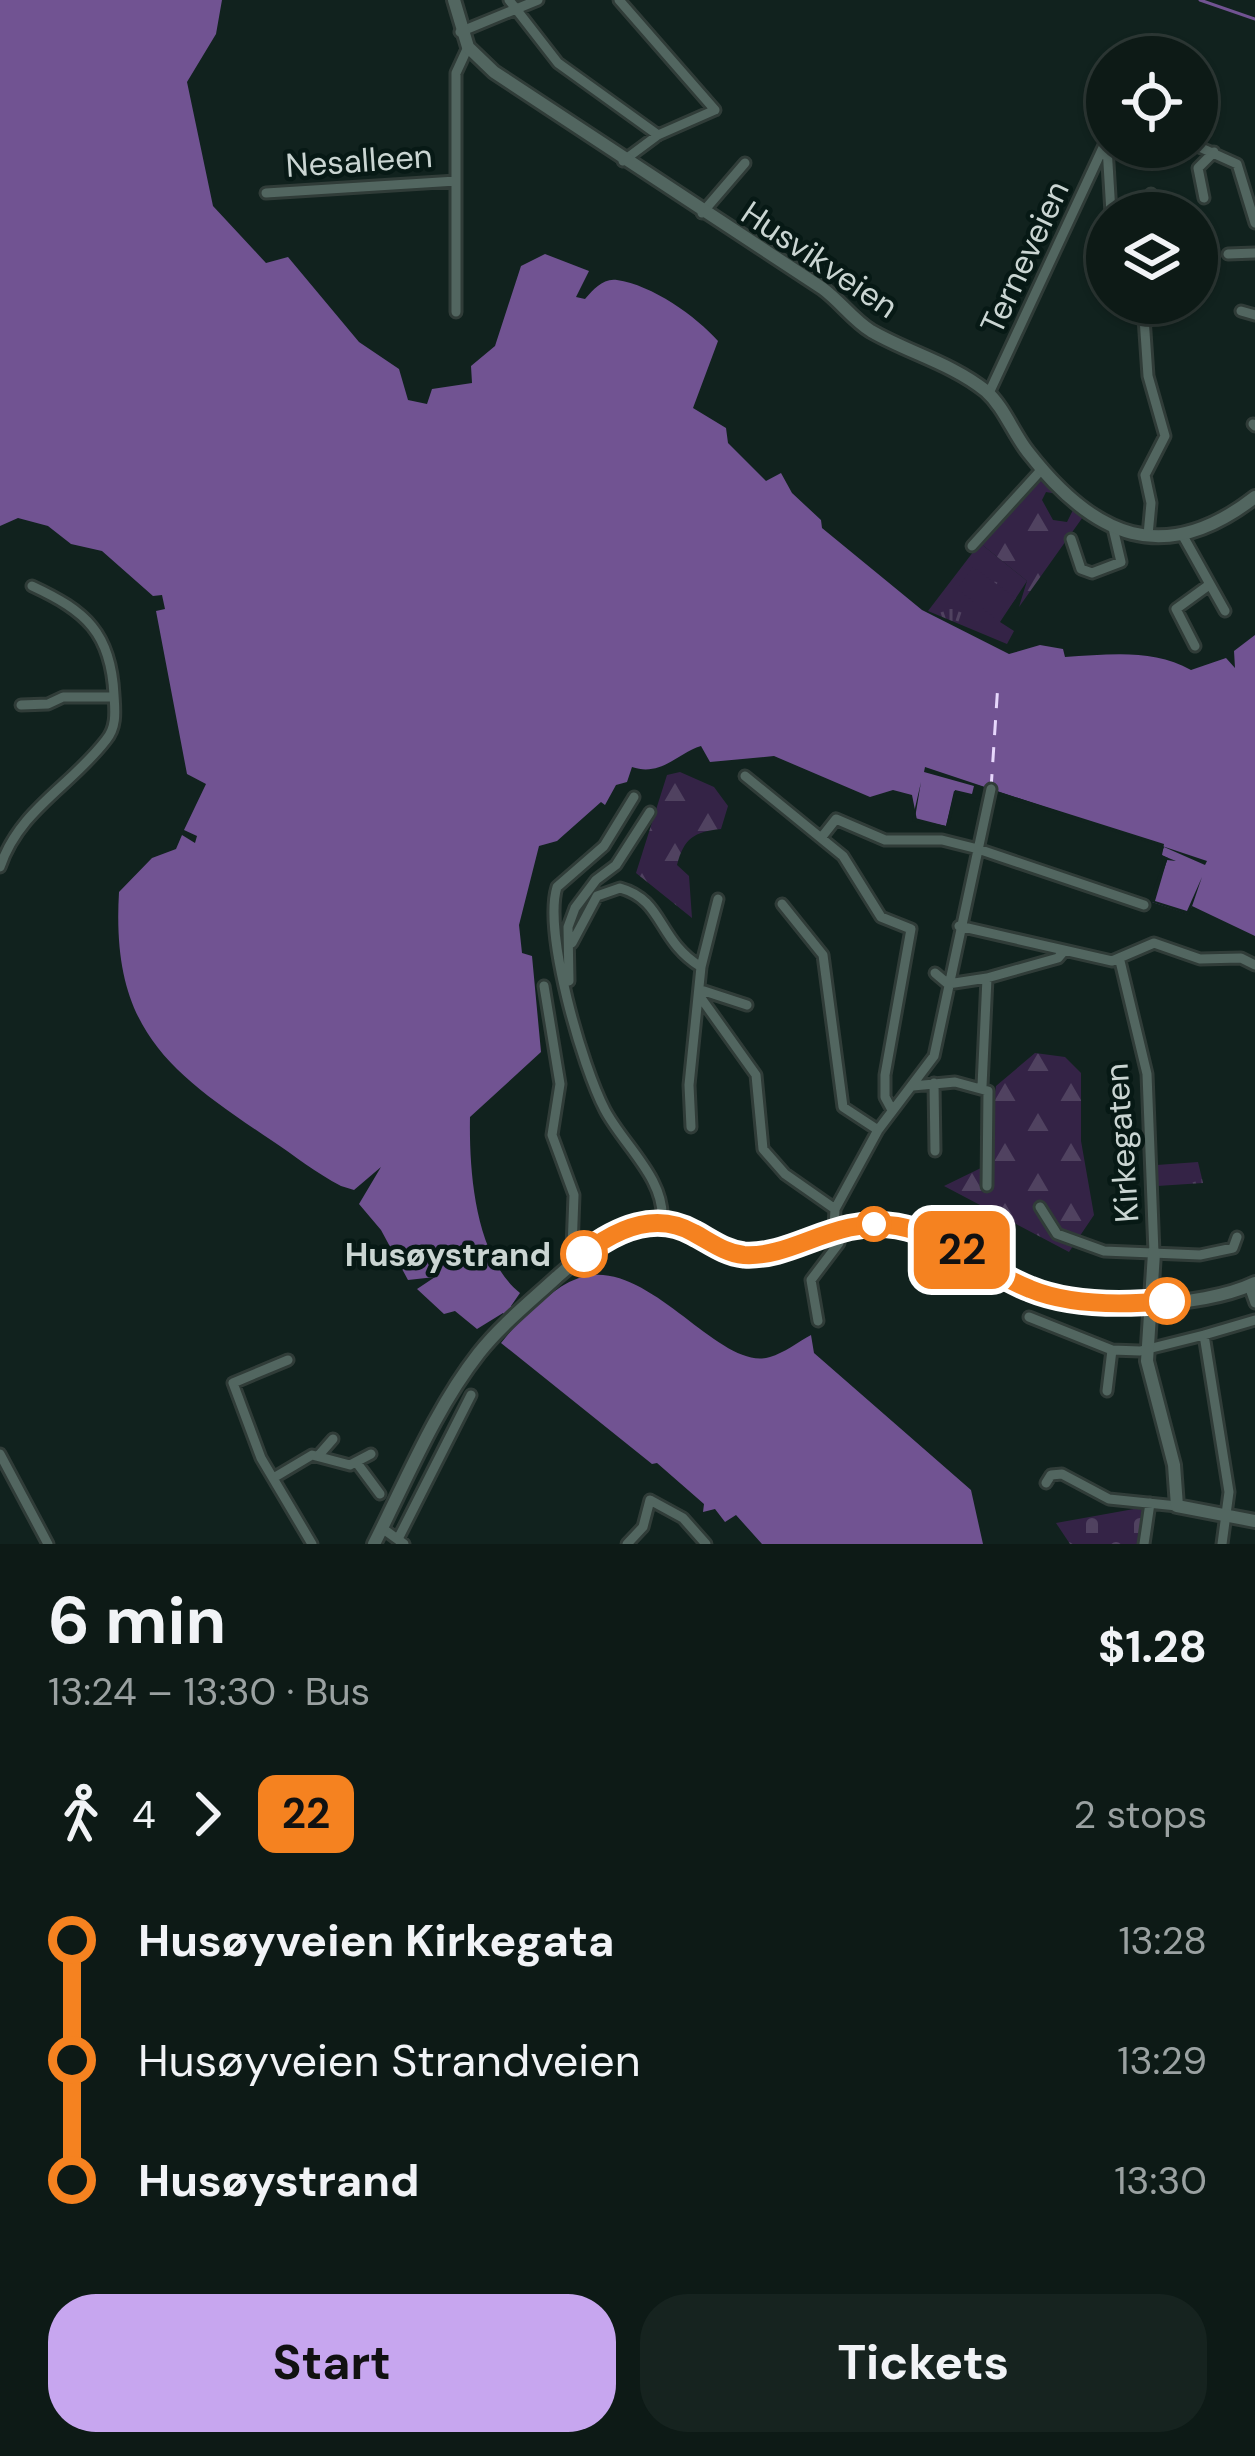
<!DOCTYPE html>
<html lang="en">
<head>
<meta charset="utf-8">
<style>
	body { margin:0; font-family:"DM Sans",sans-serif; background:#16231f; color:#f1f3f6; height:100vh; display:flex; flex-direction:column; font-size:45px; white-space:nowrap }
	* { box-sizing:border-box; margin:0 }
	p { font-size:39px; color:#9aa1a1 }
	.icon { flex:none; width:66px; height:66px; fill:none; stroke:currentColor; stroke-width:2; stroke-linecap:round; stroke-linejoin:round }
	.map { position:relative; height:1544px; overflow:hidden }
	.panel { display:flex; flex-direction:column; background:#0d1a16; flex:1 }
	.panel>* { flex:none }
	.badge { padding:0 24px; border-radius:18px; font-size:42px; line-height:78px }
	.buttons { position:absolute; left:1086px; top:36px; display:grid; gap:24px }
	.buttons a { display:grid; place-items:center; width:132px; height:132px; border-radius:50%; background:#0d1a16; box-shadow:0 3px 9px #0004,0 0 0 3px #2d3835; font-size:60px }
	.map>.badge { position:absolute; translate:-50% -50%; box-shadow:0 0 0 6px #fff }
	.legs { display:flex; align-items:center; gap:18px; height:132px; padding:0 48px; font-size:39px }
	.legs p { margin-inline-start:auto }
	.summary { display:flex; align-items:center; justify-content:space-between; height:204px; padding:0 48px }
	h1 { font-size:66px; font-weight:700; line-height:90px }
	.button { display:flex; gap:24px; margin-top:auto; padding:24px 48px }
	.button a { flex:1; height:138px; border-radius:48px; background:#c7a6ef; color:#111; font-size:48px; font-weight:700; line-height:138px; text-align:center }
	.button a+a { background:#16231f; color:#f1f3f6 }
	ul { padding:0 48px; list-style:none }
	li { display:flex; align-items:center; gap:42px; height:120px; font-size:45px }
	li i { display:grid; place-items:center; width:18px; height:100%; margin:0 15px; background:currentColor }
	li i::after { content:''; width:30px; height:30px; margin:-15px; border:9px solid; border-radius:50%; background:#0d1a16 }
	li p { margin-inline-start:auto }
	li:first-child i { background:linear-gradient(#0000 50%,currentColor 0) }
	li:last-child i { background:linear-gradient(currentColor 50%,#0000 0) }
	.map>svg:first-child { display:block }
</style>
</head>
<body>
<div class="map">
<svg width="1255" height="1544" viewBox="0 0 1255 1544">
	<defs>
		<pattern id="grass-tufts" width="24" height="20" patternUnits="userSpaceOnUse" patternTransform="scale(3)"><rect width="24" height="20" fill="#342346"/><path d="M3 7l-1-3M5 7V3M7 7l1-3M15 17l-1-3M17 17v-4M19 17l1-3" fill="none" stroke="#504260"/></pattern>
		<pattern id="forest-firs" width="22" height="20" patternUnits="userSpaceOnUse" patternTransform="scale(3)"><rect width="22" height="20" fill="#342346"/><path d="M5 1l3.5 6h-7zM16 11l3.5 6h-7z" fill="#504260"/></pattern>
		<pattern id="cemetery-stones" width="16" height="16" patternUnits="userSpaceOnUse" patternTransform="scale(3)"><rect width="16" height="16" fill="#342346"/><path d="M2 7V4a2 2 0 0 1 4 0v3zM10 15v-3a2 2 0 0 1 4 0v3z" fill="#504260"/></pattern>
	</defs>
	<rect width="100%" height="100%" fill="#11221e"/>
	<path fill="url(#grass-tufts)" d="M980,543l47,38 -27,41 14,9 -7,13 -79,-33z
		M1198,1162l5,21 -46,3v-21z"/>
	<path fill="url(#forest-firs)" d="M1040,474l18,20 -12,-2 -4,8 11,20 14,2 7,-14 11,6 -66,93 8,-26 -47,-38z
		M680,772l34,15 14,19 -7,23c-27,3 -37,9 -44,36l12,11 3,42 -56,-45 31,-98z
		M1035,1053l30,4 16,16v68l13,74 -25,37 -125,-66 39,-19 13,-81z"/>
	<path fill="url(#cemetery-stones)" d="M1145,1507l-3,37h-72l-14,-21z"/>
	<path fill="#342346" d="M973,567l43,31 -17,23 -42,-32z"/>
	<path fill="#715392" d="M0,0h222l-6,34 -29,48 26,124 53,57 22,-6 71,85 40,27 9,31 19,4 5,-15 40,-6 -1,-17 24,-20 26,-80 24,-12 44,17 -13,26 9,2c9,-10 18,-21 32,-19 35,5 79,36 101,61l-25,67 33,20 2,15 38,38 15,-8 11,20 29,27 1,8 100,82 87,44 31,-9 23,4 2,8c42,-2 87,-9 126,13l35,-12 9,10 -1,-17 21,-16v301l-63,-30 -4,8 -36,-12 16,-44 -6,-3 2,-11 -187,-59 -4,11 -19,-5 -8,35 -29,-6 -5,-25 -19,-5 -23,7 -96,-41 -64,6 -9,-16c-23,7 -40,31 -69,21l-5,15 -11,3 -11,20 -4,-3 -44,39 -18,5 -20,79 3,28 10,3 9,96 -71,65c-1,54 5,140 50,176l-9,13 11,13c19,-16 36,-35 60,-42 68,-19 138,96 188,80 14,-4 28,-15 41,-22l3,18 157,137 12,54h-221l-26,-29 -11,7 -10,-13 -12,3 1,-8 -47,-41 -5,1 -151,-121 14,-17 -12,-13 -26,16 -22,-18 -11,3 -27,-25 18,-12 -27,3 -27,-50 -22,-26 22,-37 -27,23 -13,-4c-25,-13 -46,-30 -70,-46 -105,-70 -160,-112 -152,-248l33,-34 24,-9 6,-14 13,8 2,-7 -13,-6 22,-46 -19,-10 -31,-163 9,-2 -3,-14 -9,1 -51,-45 -31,-7 -23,-18 -30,-8 -18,8z"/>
	<path fill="#11221e" d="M925,767l282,94 -2,4 -41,-18 -3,8 15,6 -9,-1 -12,41 32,10 15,-34 -13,38 -40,-14 14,-38 -6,-18 -169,-53 -10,7 -21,-5 -9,35 -36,-8 9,-39 -6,36 31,8 9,-36 17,4 2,-8 -50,-14z"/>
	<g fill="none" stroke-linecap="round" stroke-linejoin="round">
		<path stroke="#715392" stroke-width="3" d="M1200,0l55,19"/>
		<path stroke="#e7d7fc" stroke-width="3" stroke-dasharray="15 12" stroke-linecap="butt" d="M991,789l7,-106"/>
		<g stroke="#303c38" stroke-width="15">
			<path id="street" d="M509,0l49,63 100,72
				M619,0l96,110 -57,25 -35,26
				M460,32l78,-32
				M1197,146l40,18 18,59
				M1107,147l4,66
				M456,181v131
				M266,193l190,-12v-108l12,-26
				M1151,194v19
				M1204,198l-6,-30 16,-16
				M702,213l43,-50
				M1228,254l27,-1
				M1143,303l5,73 17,60 -20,39 6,28 -3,32
				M1241,311l14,4
				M989,393l118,-254
				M1253,424l2,2
				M1183,536l42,75
				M1071,539l10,30 11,4 29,-11 -8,-34
				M972,546l70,-77
				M1195,646l-19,-37 33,-24
				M21,705l27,-1 15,-7h51
				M745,776l98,80 38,61 30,12 -26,146v22l7,13
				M634,797l-30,49 -47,41c-14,45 25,179 48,223 19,36 61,69 57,112
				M821,838l15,-19 49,21h57l36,9 166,56
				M0,867c20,-58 70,-80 106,-127 11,-13 9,-29 8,-45 -3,-62 -28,-84 -82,-109
				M782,904l41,51 20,152 35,23
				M959,926l153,35 42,-18 46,16 41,-1 14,7
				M572,943l25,-47 23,-8c44,12 37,52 81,79l-12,118 2,42
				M1120,961l27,113 7,179
				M701,967l17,-68
				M935,973l13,11 39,-6
				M569,981l-1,-54 7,-19 21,-28 20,-15 34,-53
				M544,986l16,98 -8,51 22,60 -2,54 7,9
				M701,990l46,15
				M701,998l55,77 7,74 22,25 50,35
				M934,1083l1,68
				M913,1086l42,-4 33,9 -1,95
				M982,1086l5,-108 71,-20 6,-7
				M1040,1207l17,27 47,17 96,4 33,-7 4,-11
				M834,1228l1,-19 43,-79 56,-74 57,-267
				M1249,1286l6,17
				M1029,1317l83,33
				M818,1321l-7,-41 28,-37 2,-14
				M1204,1335l51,-15
				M288,1360l-55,23 28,75 51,86
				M1107,1391l5,-41 28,1 64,-16 25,157 -7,52
				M0,1454l48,90
				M319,1455l14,-16
				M357,1463l23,31
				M275,1477l37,-22 38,10 21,-11
				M1046,1483l5,-8 11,-1 47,25 68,7
				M382,1528l22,16
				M399,1537l72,-142
				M627,1544l16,-17 7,-27 33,18 23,26
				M1144,1544l6,-41"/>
		</g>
		<g stroke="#303c38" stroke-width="18">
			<path id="secondary" d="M454,0l14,47 26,25 328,216c18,13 31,32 49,43 38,22 80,32 115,60 18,16 27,42 42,61 66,85 136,116 227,45
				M1154,1253l-7,108 27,104 3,41 78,15
				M374,1544c32,-63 61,-135 105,-191 22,-28 52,-52 78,-76 29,-25 61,-55 102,-55 32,0 52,29 83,32 48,5 91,-34 141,-30 58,6 96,46 148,66 56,22 170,19 224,-7"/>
		</g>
		<use href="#street" stroke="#526660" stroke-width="9"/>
		<use href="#secondary" stroke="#526660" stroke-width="12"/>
	</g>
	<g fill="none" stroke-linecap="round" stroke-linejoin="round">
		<g stroke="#fff" stroke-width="27">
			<path id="line-1" d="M584,1254c32,-25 72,-43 110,-21 17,9 31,20 50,22 51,3 90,-39 153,-29 51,9 86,45 133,63 41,17 94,16 137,12"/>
		</g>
		<use href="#line-1" stroke="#f58220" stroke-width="18"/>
	</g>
	<g fill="#fff" stroke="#f58220" stroke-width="6">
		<circle cx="874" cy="1224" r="15"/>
		<circle cx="584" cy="1254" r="21"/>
		<circle cx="1167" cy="1301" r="21"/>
	</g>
	<g text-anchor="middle" stroke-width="9" stroke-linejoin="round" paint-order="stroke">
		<g font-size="33" fill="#cad5d2" stroke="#071915">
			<text transform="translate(359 160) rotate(-4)" y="12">Nesalleen</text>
			<text transform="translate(1024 257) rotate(-65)" y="12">Terneveien</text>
			<text transform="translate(820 259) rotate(34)" y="12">Husvikveien</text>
			<text transform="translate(1121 1143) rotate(-94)" y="12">Kirkegaten</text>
		</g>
		<g font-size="33" font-weight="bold" fill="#cad5d2" stroke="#071915" text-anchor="end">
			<text x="551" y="1266">Husøystrand</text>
		</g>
	</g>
</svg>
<div class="buttons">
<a><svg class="icon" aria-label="locate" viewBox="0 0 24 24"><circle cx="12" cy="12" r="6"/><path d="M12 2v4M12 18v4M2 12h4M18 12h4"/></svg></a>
<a><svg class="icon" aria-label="layers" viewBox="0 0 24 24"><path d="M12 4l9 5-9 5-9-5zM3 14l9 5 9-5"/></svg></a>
</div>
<b class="badge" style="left:962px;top:1250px;background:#f58220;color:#111">22</b>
</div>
<section class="panel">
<div class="summary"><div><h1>6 min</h1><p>13:24 – 13:30 · Bus</p></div><b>$1.28</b></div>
<div class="legs"><svg class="icon" aria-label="walk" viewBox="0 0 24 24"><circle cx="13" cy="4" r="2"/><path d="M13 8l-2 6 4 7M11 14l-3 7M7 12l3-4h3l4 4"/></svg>4<svg class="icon" aria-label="forward" viewBox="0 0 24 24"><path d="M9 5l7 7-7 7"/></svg><b class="badge" style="background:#f58220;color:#111">22</b><p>2 stops</p></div>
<ul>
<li><i style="color:#f58220"></i><b>Husøyveien Kirkegata</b><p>13:28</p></li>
<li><i style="color:#f58220"></i><span>Husøyveien Strandveien</span><p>13:29</p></li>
<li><i style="color:#f58220"></i><b>Husøystrand</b><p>13:30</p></li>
</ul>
<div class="button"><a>Start</a><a>Tickets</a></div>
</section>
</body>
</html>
